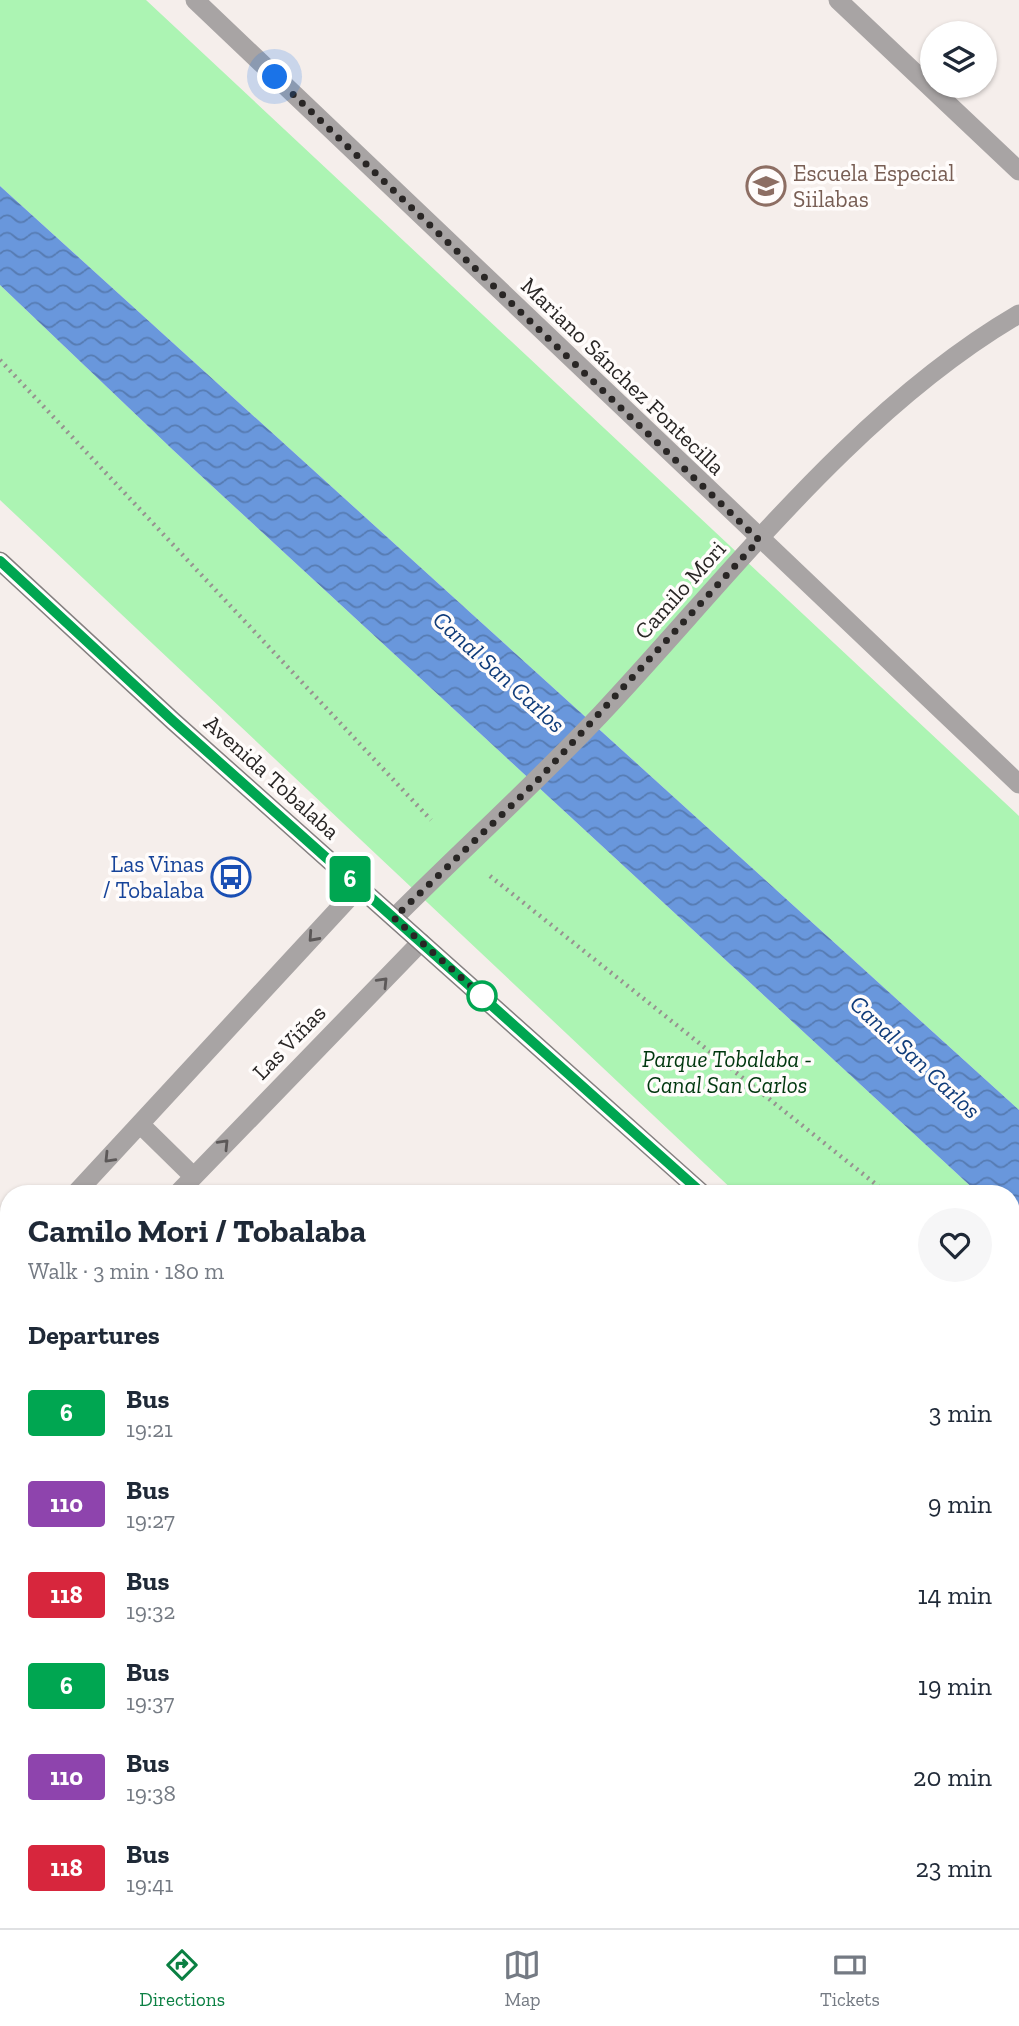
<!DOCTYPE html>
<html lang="en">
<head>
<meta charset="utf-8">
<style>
	body { margin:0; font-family:"Zilla Slab",serif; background:#f6f6f7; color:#1f2937; height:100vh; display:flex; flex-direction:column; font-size:26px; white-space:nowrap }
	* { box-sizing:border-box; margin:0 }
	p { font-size:23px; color:#747a83 }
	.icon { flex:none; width:38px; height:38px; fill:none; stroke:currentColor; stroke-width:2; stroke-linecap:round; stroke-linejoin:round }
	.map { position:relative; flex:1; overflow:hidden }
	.drawer { position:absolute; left:0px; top:1185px; width:1020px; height:744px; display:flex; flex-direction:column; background:#fff; border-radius:28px 28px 0 0; box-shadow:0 2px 5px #0004 }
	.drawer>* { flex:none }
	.badge { padding:0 14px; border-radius:5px; font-size:24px; line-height:46px }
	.controls { position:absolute; left:920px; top:21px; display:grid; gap:14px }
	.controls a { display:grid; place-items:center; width:77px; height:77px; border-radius:50%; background:#fff; box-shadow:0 2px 5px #0004; font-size:35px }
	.you { position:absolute; width:35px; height:35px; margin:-18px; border:5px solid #fff; border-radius:50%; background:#1a73e8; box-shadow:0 0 0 10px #1a73e833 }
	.map>.badge { position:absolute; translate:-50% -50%; box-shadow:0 0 0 4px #fff }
	h2 { padding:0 28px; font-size:26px; line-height:63px }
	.round { display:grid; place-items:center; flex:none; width:74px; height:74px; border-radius:37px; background:#f6f6f7 }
	.summary { display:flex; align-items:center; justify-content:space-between; height:119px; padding:0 28px }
	h1 { font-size:33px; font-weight:800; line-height:52px }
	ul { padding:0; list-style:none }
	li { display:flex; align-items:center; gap:21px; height:91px; padding:0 28px }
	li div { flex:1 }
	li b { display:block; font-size:26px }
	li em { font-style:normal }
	li .badge { min-width:77px; font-weight:700; text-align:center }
	.menu { display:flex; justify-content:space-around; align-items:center; height:98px; border-top:2px solid #e0e1e3; background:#fff; font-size:19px; color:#747a83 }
	.menu a { display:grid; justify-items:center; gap:4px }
	.menu .selected { color:#0b8043 }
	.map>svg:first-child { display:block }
</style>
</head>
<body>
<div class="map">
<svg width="1019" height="1928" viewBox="0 0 1019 1928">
	<defs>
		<pattern id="grass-tufts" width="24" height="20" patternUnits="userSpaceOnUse" patternTransform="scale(1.75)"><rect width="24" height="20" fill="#acf4b3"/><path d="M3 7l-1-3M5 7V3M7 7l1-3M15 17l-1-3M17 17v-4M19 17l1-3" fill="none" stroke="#94d19a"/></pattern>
		<pattern id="water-waves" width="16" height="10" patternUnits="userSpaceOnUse" patternTransform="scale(1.75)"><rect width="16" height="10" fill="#6997dc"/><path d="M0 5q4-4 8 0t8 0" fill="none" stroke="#567bb2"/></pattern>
	</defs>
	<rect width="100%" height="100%" fill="#f5eeeb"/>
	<path fill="url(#grass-tufts)" d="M673,1920h82l9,8h-84z"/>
	<path fill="#acf4b3" d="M0,0h146l873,816v294l-1019,-924z
		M0,285l173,165 805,743h-242l-31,-29 -705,-664z
		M1012,1225l7,7v223l-7,-7z"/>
	<path fill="url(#water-waves)" d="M0,186l1019,924v122l-7,-7v-31l-34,-1 -805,-743 -173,-165z"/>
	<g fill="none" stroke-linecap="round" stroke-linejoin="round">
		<path stroke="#979290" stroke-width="4.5" stroke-dasharray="2 5" stroke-linecap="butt" d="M0,360l431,460
			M490,876l398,318
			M1012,1304l7,7"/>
		<path stroke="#a8a4a4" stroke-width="19" d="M838,0l181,171
			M394,918c69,-69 141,-134 208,-205 128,-137 254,-304 417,-399
			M141,1125l52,51
			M75,1194l284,-307
			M177,1194l244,-252
			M0,1276l9,-11
			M0,1381l9,-10
			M1012,1624l7,7
			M0,1722l9,9
			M0,1801l9,9
			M0,1851l9,-7
			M112,1920l8,8
			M188,1920l8,8
			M638,1920l6,8
			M791,1920l9,8"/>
		<path stroke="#a8a4a4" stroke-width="19" d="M195,0l824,784"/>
		<path stroke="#858080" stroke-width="19" d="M0,561l173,160 530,473
			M1012,1469l7,7"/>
	</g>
	<defs><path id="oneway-chevron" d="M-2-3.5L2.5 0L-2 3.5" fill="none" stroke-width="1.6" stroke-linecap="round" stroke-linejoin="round" transform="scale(1.75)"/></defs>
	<g stroke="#5c5858">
		<use href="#oneway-chevron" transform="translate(313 937) rotate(132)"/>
		<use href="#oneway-chevron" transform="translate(383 982) rotate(-46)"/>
		<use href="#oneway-chevron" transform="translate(224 1144) rotate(-46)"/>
		<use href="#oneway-chevron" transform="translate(109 1158) rotate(134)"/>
	</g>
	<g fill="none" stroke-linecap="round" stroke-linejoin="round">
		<g stroke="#fff" stroke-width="16">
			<path id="line" d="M0,561l173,160 530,473"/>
		</g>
		<use href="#line" stroke="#00a651" stroke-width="10"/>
		<path stroke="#292625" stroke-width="7" stroke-dasharray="0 12.6" d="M275,77l484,463 -222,241 -143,137 96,85 -8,-7"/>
	</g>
	<defs>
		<g id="school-ring" transform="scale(2.0125)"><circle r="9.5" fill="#fffcfb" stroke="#8d6e63" stroke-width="1.5"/><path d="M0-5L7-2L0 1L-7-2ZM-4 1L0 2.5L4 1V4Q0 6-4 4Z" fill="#8d6e63"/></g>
		<g id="bus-ring" transform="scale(2.0125)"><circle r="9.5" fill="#fffcfb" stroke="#1a4fb4" stroke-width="1.5"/><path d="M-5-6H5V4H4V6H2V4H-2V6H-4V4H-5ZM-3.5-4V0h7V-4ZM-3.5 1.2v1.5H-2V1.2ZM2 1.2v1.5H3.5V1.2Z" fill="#1a4fb4"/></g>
	</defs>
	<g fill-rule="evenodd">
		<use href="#school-ring" x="766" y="186"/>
		<use href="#bus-ring" x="231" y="877"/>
	</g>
	<circle fill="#fff" stroke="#00a651" stroke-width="3.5" cx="482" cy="996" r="14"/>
	<g text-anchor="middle" stroke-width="7" stroke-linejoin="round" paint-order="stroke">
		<g font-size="23" fill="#785e54" stroke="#fffcfb" text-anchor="start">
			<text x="793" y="181">Escuela Especial<tspan x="793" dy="26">Siilabas</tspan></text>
		</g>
		<g font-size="23" fill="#292625" stroke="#fffcfb">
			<text transform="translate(623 376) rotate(44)" y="8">Mariano Sánchez Fontecilla</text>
			<text transform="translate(680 590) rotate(-48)" y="8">Camilo Mori</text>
			<text transform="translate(272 777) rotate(42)" y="8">Avenida Tobalaba</text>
			<text transform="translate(289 1042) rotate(-46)" y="8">Las Viñas</text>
		</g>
		<g font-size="23" fill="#164399" stroke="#fffcfb" text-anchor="end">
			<text x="204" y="872">Las Vinas<tspan x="204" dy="26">/ Tobalaba</tspan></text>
		</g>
		<g font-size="23" font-style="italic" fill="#00370e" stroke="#fffcfb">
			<text x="727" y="1067">Parque Tobalaba -<tspan x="727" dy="26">Canal San Carlos</tspan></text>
		</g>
		<g font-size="24" font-style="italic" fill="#103c7a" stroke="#fffcfb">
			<text transform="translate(499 672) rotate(42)" y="8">Canal San Carlos</text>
			<text transform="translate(915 1057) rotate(43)" y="8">Canal San Carlos</text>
		</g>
	</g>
</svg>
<div class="controls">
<a><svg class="icon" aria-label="layers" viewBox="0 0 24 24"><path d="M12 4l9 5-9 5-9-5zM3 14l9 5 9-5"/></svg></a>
</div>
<div class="you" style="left:275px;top:77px"></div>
<b class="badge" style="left:350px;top:879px;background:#00a651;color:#fff">6</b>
<section class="drawer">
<div class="summary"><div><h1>Camilo Mori / Tobalaba</h1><p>Walk · 3 min · 180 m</p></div><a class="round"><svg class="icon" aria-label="heart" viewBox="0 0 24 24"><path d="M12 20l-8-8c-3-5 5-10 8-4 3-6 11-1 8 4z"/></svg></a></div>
<h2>Departures</h2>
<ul>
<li><span class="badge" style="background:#00a651;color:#fff">6</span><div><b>Bus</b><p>19:21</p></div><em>3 min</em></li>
<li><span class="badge" style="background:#8e44ad;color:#fff">110</span><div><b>Bus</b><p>19:27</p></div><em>9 min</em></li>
<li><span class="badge" style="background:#d7263d;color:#fff">118</span><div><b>Bus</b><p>19:32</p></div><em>14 min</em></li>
<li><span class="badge" style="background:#00a651;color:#fff">6</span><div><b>Bus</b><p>19:37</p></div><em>19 min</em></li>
<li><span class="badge" style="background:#8e44ad;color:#fff">110</span><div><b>Bus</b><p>19:38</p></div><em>20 min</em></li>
<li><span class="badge" style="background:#d7263d;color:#fff">118</span><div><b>Bus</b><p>19:41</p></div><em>23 min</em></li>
</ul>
</section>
</div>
<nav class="menu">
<a class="selected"><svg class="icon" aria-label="directions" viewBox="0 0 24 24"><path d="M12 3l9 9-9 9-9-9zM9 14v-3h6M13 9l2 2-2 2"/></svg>Directions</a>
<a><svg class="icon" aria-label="map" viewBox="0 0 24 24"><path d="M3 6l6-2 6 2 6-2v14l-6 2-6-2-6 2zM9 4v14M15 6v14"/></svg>Map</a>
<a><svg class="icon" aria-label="tickets" viewBox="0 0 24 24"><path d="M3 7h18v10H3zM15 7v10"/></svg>Tickets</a>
</nav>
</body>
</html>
